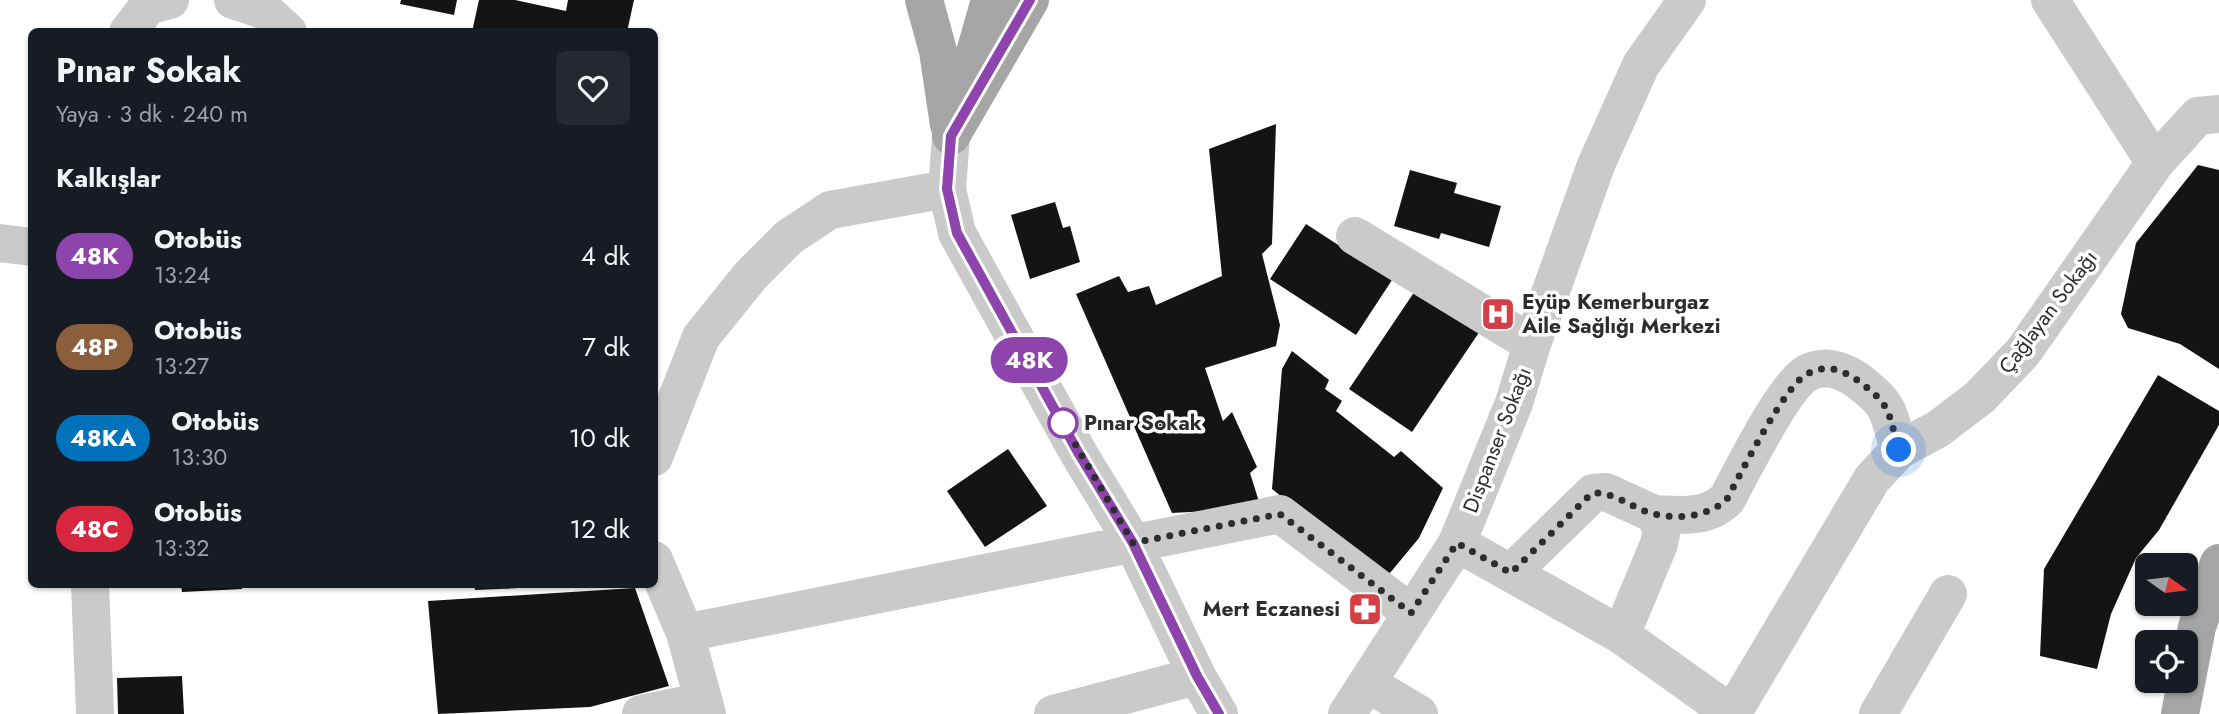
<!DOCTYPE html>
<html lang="tr">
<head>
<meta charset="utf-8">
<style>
	body { margin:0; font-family:Jost,sans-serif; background:#242831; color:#f1f3f6; height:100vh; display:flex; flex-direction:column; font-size:26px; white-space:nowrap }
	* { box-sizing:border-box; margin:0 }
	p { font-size:23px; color:#9ea1a6 }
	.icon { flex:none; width:38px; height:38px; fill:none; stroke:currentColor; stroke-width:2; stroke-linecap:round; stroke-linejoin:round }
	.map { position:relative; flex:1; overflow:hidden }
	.drawer { position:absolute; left:28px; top:28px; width:630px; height:560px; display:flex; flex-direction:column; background:#171b24; border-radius:10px; box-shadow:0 2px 5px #0004 }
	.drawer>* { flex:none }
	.badge { padding:0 14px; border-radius:23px; font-size:24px; line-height:46px }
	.needle { width:46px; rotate:104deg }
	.buttons { position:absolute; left:2135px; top:553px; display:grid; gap:14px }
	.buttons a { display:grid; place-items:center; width:63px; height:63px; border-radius:10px; background:#171b24; box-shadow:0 2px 5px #0004; font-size:35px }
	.you { position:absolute; width:35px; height:35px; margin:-18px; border:5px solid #fff; border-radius:50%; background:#1a73e8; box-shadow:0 0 0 10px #1a73e833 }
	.map>.badge { position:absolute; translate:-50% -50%; box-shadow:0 0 0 4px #fff }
	h2 { padding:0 28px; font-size:26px; line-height:63px }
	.round { display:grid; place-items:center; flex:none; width:74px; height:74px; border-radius:10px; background:#242831 }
	.summary { display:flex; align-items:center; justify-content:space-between; height:119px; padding:0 28px }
	h1 { font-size:33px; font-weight:700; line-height:52px }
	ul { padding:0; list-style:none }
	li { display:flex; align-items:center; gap:21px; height:91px; padding:0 28px }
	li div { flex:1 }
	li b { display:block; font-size:26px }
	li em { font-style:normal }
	li .badge { min-width:77px; font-weight:700; text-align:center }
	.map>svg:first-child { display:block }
</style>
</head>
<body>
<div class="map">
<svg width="2219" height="714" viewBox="0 0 2219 714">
	<rect width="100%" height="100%" fill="#fff"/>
	<path fill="#141414" d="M401,0h56l-3,15 -54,-11z
		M479,0h36l51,11 2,-11h66l-7,32h-155z
		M1276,124l-4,120 -10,10 18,71 -4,21 -71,22 18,53 9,-9 25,55 -7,6 11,35 -89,5 -96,-219 43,-18 9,16 21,-6 7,19 66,-29 -13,-127z
		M2198,165l21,5v199l-39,-25 -52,-16 -7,-14 15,-71z
		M1410,170l47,13 -3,10 47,13 -12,41 -48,-14 -2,6 -45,-13z
		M1055,202l8,26 7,-2 10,36 -50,17 -19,-64z
		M1306,224l86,56 -36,55 -86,-56z
		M1421,282l63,43 -72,107 -63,-43z
		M1292,351l37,29 -4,9 17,12 -6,10 58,46 7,-6 42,37 -24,50 -34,41 -113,-90 10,-120z
		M2158,375l61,36v14l-60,105 -23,28 -25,56 -14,55 -57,-13 4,-87z
		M1008,449l39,57 -62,41 -38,-56z
		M181,584h61v5l-60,3z
		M474,584h67v3l-66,3z
		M635,588l34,98 -79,21 -152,7 -10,-113z
		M182,676l2,38h-66l-1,-36z"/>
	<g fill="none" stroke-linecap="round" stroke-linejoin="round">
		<path stroke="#cacaca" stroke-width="38" d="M233,0l31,10 24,22
			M2050,0l105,163
			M128,32l20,-26 22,-6
			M951,136l-4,53 10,44 122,221 54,89 64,133 22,38
			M1355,236l177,108
			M0,243l32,4
			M654,457l47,-120 50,-62 38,-38 41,-27 117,-21
			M1654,514c27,1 53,5 73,-15 14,-26 57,-113 80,-126 18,-9 34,-4 50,7 34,26 30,29 42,70
			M1457,543l164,92 111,79 140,-235 27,-29 39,-21 42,-32 43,-45 132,-189 43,-47 21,-2
			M654,560l31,73 22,81
			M1511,573l82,-80 13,-1 48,22 8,15 -3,15 -38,91
			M90,584l5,130
			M685,633l595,-119 131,99
			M1367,683l52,31
			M641,714l62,-13
			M1053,714l144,-38
			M1347,714l110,-171 57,-140 18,-59 64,-179 45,-100 46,-65
			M1878,714l70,-120"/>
		<path stroke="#a5a5a5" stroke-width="38" d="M924,0l14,51 11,74
			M967,81l23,-81
			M951,136l79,-136
			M2180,714l17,-87 22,-64"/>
	</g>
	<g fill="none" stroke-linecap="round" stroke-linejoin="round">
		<g stroke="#fff" stroke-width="16">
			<path id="line" d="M1030,0l-79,136 -4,53 10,44 122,221 54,89 64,133 22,38"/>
		</g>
		<use href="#line" stroke="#8e44ad" stroke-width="10"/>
		<path stroke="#2d2d2d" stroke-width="7" stroke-dasharray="0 12.6" d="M1063,423l70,120 147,-29 131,99 46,-70 54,30 81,-80c25,-1 40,16 62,21 24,6 56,2 73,-15 14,-26 58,-114 80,-125 18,-10 34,-5 50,6 35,26 30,29 42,70"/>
	</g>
	<defs>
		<g id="hospital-square" transform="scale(1.75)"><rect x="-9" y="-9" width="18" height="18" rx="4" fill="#d53e45" stroke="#fff"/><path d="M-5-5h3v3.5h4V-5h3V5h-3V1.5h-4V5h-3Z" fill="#fff"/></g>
		<g id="pharmacy-square" transform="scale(1.75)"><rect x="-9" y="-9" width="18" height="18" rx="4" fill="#d53e45" stroke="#fff"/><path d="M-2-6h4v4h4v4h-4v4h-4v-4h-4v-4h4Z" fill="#fff"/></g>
	</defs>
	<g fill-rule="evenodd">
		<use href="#hospital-square" x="1498" y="314"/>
		<use href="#pharmacy-square" x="1365" y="609"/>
	</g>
	<circle fill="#fff" stroke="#8e44ad" stroke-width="3.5" cx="1063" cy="423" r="14"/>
	<g text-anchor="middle" stroke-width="7" stroke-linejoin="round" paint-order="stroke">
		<g font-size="21" font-weight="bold" fill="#2d2d2d" stroke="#fff" text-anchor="start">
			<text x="1522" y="309">Eyüp Kemerburgaz<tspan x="1522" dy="24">Aile Sağlığı Merkezi</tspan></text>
			<text x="1340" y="616" text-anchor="end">Mert Eczanesi</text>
		</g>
		<g font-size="21" fill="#2d2d2d" stroke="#fff">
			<text transform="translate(2048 312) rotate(-53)" y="7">Çağlayan Sokağı</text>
			<text transform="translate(1497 440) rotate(-69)" y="7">Dispanser Sokağı</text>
		</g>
		<g font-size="21" font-weight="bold" fill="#2d2d2d" stroke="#fff" text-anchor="start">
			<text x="1084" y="430">Pınar Sokak</text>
		</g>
	</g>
</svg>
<div class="buttons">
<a><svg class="needle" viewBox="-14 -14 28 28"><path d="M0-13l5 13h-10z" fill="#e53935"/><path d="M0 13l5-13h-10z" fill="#9ea1a6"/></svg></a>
<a><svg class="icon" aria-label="locate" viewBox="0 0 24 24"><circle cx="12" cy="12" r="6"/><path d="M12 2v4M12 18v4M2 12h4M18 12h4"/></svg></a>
</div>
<div class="you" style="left:1899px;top:450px"></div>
<b class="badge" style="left:1029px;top:360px;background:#8e44ad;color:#fff">48K</b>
<section class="drawer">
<div class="summary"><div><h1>Pınar Sokak</h1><p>Yaya · 3 dk · 240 m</p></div><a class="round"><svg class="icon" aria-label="heart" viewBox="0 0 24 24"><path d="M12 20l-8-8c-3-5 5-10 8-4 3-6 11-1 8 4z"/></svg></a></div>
<h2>Kalkışlar</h2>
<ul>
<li><span class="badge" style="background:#8e44ad;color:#fff">48K</span><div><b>Otobüs</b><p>13:24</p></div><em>4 dk</em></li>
<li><span class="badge" style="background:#8b5e3c;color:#fff">48P</span><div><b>Otobüs</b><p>13:27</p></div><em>7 dk</em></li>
<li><span class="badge" style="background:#0072bc;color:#fff">48KA</span><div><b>Otobüs</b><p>13:30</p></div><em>10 dk</em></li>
<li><span class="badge" style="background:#d7263d;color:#fff">48C</span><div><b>Otobüs</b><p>13:32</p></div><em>12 dk</em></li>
</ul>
</section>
</div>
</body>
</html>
